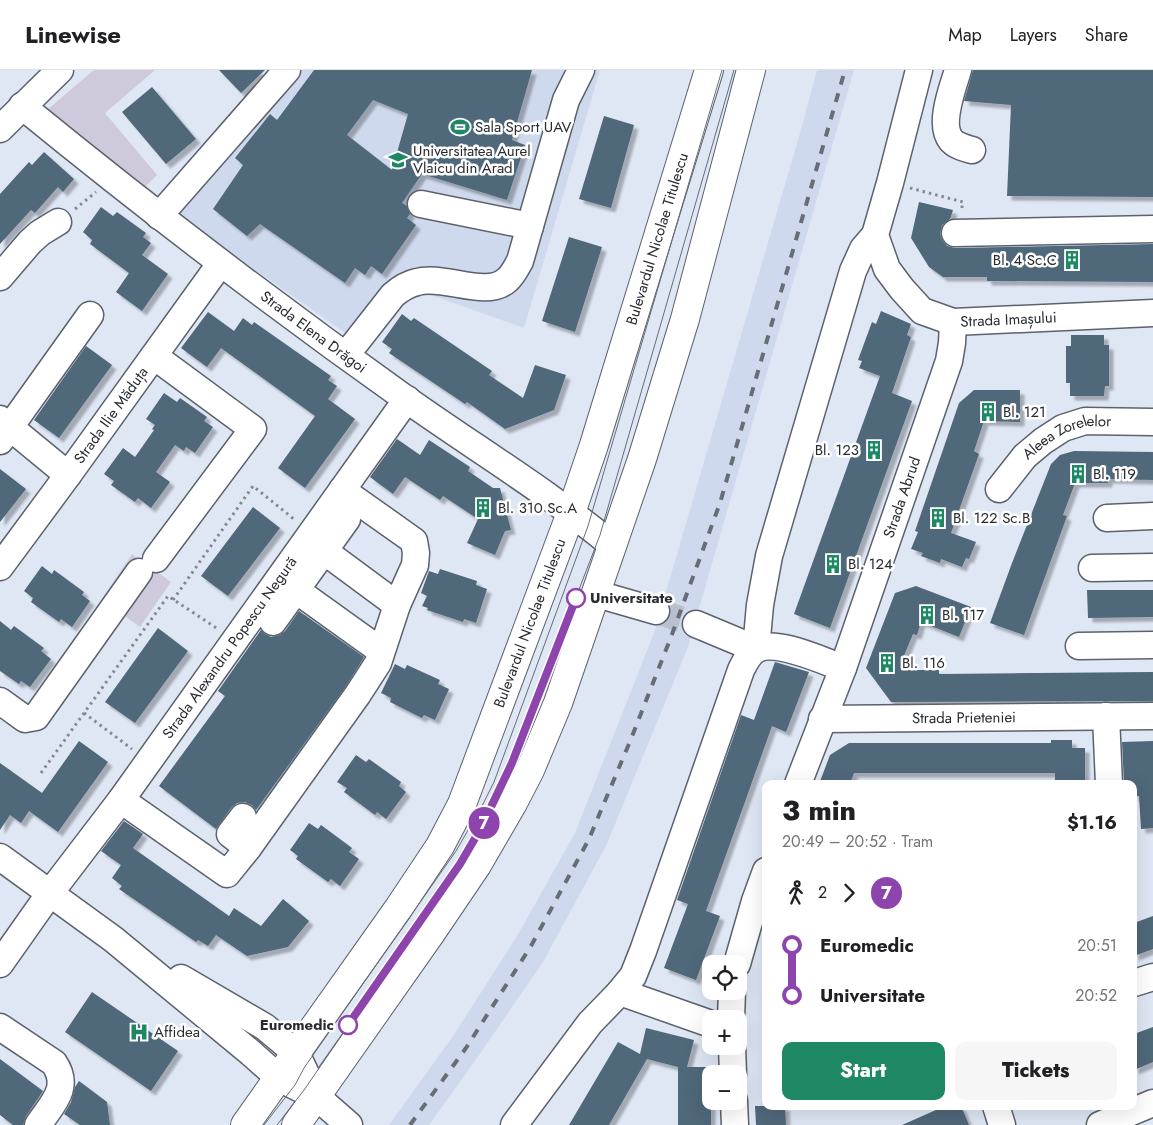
<!DOCTYPE html>
<html lang="en">
<head>
<meta charset="utf-8">
<style>
	body { margin:0; font-family:Jost,sans-serif; background:#f6f6f6; color:#202124; height:100vh; display:flex; flex-direction:column; font-size:19px; white-space:nowrap }
	* { box-sizing:border-box; margin:0 }
	p { font-size:16px; color:#757577 }
	.icon { flex:none; width:28px; height:28px; fill:none; stroke:currentColor; stroke-width:2; stroke-linecap:round; stroke-linejoin:round }
	.map { position:relative; flex:1; overflow:hidden }
	.sheet { position:absolute; left:762px; top:710px; width:375px; height:330px; display:flex; flex-direction:column; background:#fff; border-radius:10px; box-shadow:0 5px 20px #0002 }
	.sheet>* { flex:none }
	.badge { padding:0 10px; border-radius:16px; font-size:18px; line-height:32px }
	.tools { position:absolute; left:702px; top:885px; display:grid; gap:10px }
	.tools a { display:grid; place-items:center; width:45px; height:45px; border-radius:10px; background:#fff; box-shadow:0 5px 20px #0002; font-size:25px }
	.map>.badge { position:absolute; translate:-50% -50%; box-shadow:0 0 0 2px #fff }
	.legs { display:flex; align-items:center; gap:8px; height:55px; padding:0 20px; font-size:16px }
	.legs p { margin-inline-start:auto }
	.overview { display:flex; align-items:center; justify-content:space-between; height:85px; padding:0 20px }
	h1 { font-size:28px; font-weight:800; line-height:38px }
	.primary-button { display:flex; gap:10px; margin-top:auto; padding:10px 20px }
	.primary-button a { flex:1; height:58px; border-radius:10px; background:#1e8763; color:#fff; font-size:20px; font-weight:800; line-height:58px; text-align:center }
	.primary-button a+a { background:#f6f6f6; color:#202124 }
	ul { padding:0 20px; list-style:none }
	li { display:flex; align-items:center; gap:18px; height:50px; font-size:19px }
	li i { display:grid; place-items:center; width:8px; height:100%; margin:0 6px; background:currentColor }
	li i::after { content:''; width:12px; height:12px; margin:-6px; border:4px solid; border-radius:50%; background:#fff }
	li p { margin-inline-start:auto }
	li:first-child i { background:linear-gradient(#0000 50%,currentColor 0) }
	li:last-child i { background:linear-gradient(currentColor 50%,#0000 0) }
	header { display:flex; align-items:center; gap:30px; box-sizing:border-box; height:70px; padding:0 25px; background:#fff; border-bottom:1px solid #e0e0e0 }
	header strong { font-size:24px }
	nav { display:flex; gap:28px; margin-inline-start:auto; font-size:18px }
	.map>svg:first-child { display:block }
</style>
</head>
<body>
<header>
<strong>Linewise</strong>
<nav><a>Map</a><a>Layers</a><a>Share</a></nav>
</header>
<div class="map">
<svg width="1153" height="1055" viewBox="0 0 1153 1055">
	<defs>
		<filter id="shadow"><feDropShadow dx="4.5" dy="4.5" stdDeviation="1" flood-color="#0004"/></filter>
	</defs>
	<rect width="100%" height="100%" fill="#dfe7f5"/>
	<path fill="#cfd9ed" d="M302,0h298l-76,258 -96,-34 -30,10 -34,42 -190,-133z
		M817,0h37l-166,577 -82,199 -63,116 -66,96 -48,67h-40l64,-89 64,-100 58,-103 79,-200 146,-500z"/>
	<path fill="#cfc9dc" d="M94,0h61l-50,43 52,62 -16,16 -94,-81z
		M132,484l39,28 -31,45 -38,-28z"/>
	<path fill="#50677a" fill-rule="evenodd" filter="url(#shadow)" d="M219,0h46l-24,23z
		M314,0h218l-20,70 13,5 -18,55 -85,-26 -20,29 5,3 3,8 -3,4 9,7 -34,49 -11,-8 -6,9 -10,-7 -10,15 -85,-59 -13,12 -34,-27 30,-44 -8,-7 35,-44 7,6zM373,30l35,14 -16,56 -45,-35z
		M973,0h180v127l-146,-1 4,-91 -47,-4z
		M152,17l44,52 -30,25 -44,-52z
		M604,46l30,9 -23,83 -32,-9z
		M44,82l30,27 -11,13 -5,-5 -23,26 -4,-3 -31,34v-50l29,-32 3,3z
		M919,132l34,8 -3,9 -8,6 -2,9 2,6 5,6 8,2 198,-4v38l-166,-1v-4h-44l-14,-10 -18,-29z
		M101,137l12,9 4,-4 29,21 -3,4 8,6 -9,12 26,19 -26,37 -26,-19 13,-19 -39,-29 2,-4 -9,-8z
		M569,167l33,10 -27,85 -33,-11z
		M881,241l30,13 -4,11 4,2 -19,56 20,8 -82,227 -36,-14 86,-238 -21,-8 3,-7 -4,-1 14,-38 4,2z
		M208,242l26,19 9,-13 9,7 2,-3 77,54 -3,4 9,6 -9,13 27,20 -50,69 -27,-20 37,-52 -94,-68 -14,19 -26,-19z
		M402,244l9,7 3,-3 78,53 -3,4 34,23 12,-33 31,10 -12,35 -49,19 -38,-27 -2,2 -76,-51 3,-4 -10,-7z
		M1071,265h33v10h5v41h-4l-1,10h-34v-13h-4v-37h5z
		M86,276l26,19 -53,73 -25,-18z
		M974,320h46v32l-36,-1 -10,30 5,3 -28,79 25,9 -7,17 -3,-1 -4,9 -21,-8 -1,4 -19,-7 2,-3 -12,-4 7,-17 -3,-1 44,-128z
		M164,323l13,9 3,-4 27,19 -3,4 9,6 -18,26 -9,-6 -2,4 -9,-6 -19,27 14,10 -19,26 -13,-10 -3,4 -24,-17 3,-4 -10,-7 19,-26 12,9 19,-27 -2,-1 3,-4 -9,-6z
		M397,369l23,16 9,-15 41,27 -2,4 25,17h7l11,42 -6,1 -10,24 -28,-12 11,-24 -35,-23 -3,4 -35,-23 -12,17 -23,-17z
		M1074,381l79,1v28l-45,-1v4h-33l-12,32 4,1 -43,119 -34,-12 22,-60 39,-99 9,-9z
		M0,399l26,20 -26,33z
		M253,437l27,21 -52,68 -27,-20z
		M42,496l10,8 2,-4 30,22 -2,3 8,6 -18,26 -11,-8 -2,3 -28,-20 2,-4 -9,-7z
		M440,499l37,12 -1,4 11,4 -11,34 -12,-4 -1,3 -36,-12 1,-2 -6,-2 5,-10 -6,-3 8,-22 9,3z
		M916,516l55,21 -12,30 -38,-15 -4,13 -4,-1 -10,24 9,12h27v4l214,-2v29l-262,1 -25,-34 29,-75z
		M1087,520h66v27l-65,1z
		M299,541l65,46 -18,29 -90,124 -4,-5 -7,-3 -8,1 -6,5 -15,21 -57,-43 66,-90 -7,-5 43,-61 4,4 6,3 9,-2 5,-4z
		M0,551l11,9 3,-4 30,22 -3,3 10,8 -21,28 -9,-6 -2,3 -19,-13z
		M158,558l30,23 -53,72 -30,-21z
		M775,592l34,10 -23,60 -14,-6 -66,185 14,5 -24,64 -32,-12 24,-64 -11,-4 64,-185 13,5z
		M395,594l10,5 2,-4 33,15 -2,4 11,5 -14,31 -11,-5 -2,3 -32,-16 1,-4 -10,-5z
		M1051,670h21v8h13v36h-30v-11h-201l-4,11h-31l11,-29 19,-12h202z
		M79,671l29,21 -50,70 -29,-21 -8,12 -11,-8 -10,15v-67l42,30z
		M1153,671v87l-12,1 -2,-33 -5,1v-13h-10l-2,-42z
		M356,685l10,7 3,-3 32,23 -2,4 7,6 -20,27 -9,-7 -2,3 -31,-23 3,-4 -10,-6z
		M124,751l19,13 -10,14 96,68 5,-8 27,18 22,-27 26,22 -21,26 -41,9 -31,-21 -8,11 -10,-6 -2,2 -77,-53 3,-3 -10,-8 9,-13 -20,-14z
		M309,753l9,6 3,-4 31,23 -3,4 10,7 -19,27 -9,-7 -3,3 -32,-23 2,-3 -8,-6z
		M1153,846v33l-19,7v-33z
		M92,922l86,59 -27,40 -86,-59z
		M1153,957v35l-19,8v-36z
		M646,958l48,12 -7,27h24v58h-33v-58l-31,-8 -38,66h-40l49,-83 22,12z
		M0,989l43,32 -17,25 -3,9h-10l-13,-10z
		M79,1011l28,21 3,23h-30l-16,-11 7,-12 4,-15z
		M755,1036h30l1,19h-30z
		M945,1036h16l8,19h-67z"/>
	<g fill="none" stroke-linecap="round" stroke-linejoin="round">
		<path stroke="#bac1ce" stroke-width="26" stroke-dasharray="26 13" stroke-linecap="butt" d="M656,541l40,13"/>
		<g stroke="#5b626d" stroke-width="29">
			<g id="minor">
				<path id="s1" d="M919,0l-29,113 -15,52 12,34 15,20 20,22 31,11 200,-9"/>
				<path d="M958,0c-5,17 -20,54 -7,70 5,6 14,8 21,10"/>
				<path id="s2" d="M22,36c125,102 253,200 384,293 69,49 142,93 206,146"/>
				<path d="M0,59l60,-59"/>
				<path d="M421,134l109,22"/>
				<path d="M159,146l128,-146"/>
				<path d="M955,163l198,-4"/>
				<path d="M0,207l30,-35 10,-9 18,-11"/>
				<path d="M346,285l47,-60c7,-6 15,-11 24,-13 26,-8 69,17 90,-2 6,-5 9,-12 13,-19l46,-161 15,-30"/>
				<path d="M154,286l99,73 -97,130"/>
				<path d="M0,349l68,56"/>
				<path d="M0,371l90,-126"/>
				<path id="s3" d="M999,419l26,-33 18,-15 20,-13 22,-7 68,1"/>
				<path d="M1107,448l46,-2"/>
				<path d="M324,481l73,54"/>
				<path id="s4" d="M0,497l68,-92 152,-211"/>
				<path d="M1092,498l61,-1"/>
				<path d="M296,520l85,61"/>
				<path d="M597,524l59,17"/>
				<path d="M273,552l74,-103 -5,-29"/>
				<path d="M696,554l60,25"/>
				<path d="M1079,576l74,-1"/>
				<path d="M756,579l4,-44 9,-49 84,-285 10,-22 12,-14"/>
				<path d="M0,631l25,18 11,-2 103,-145"/>
				<path d="M1106,646l3,68"/>
				<path id="s5" d="M822,649l331,-3"/>
				<path id="s6" d="M798,714l45,-116 106,-307 3,-18 1,-21"/>
				<path d="M121,730l106,74 21,-26 -18,-14 13,-17"/>
				<path d="M248,778l110,-154 20,-31 19,-58 18,-40 1,-12 -2,-12 -72,-51"/>
				<path d="M0,787l113,82 138,114 28,25 38,19 32,28"/>
				<path id="s7" d="M0,894l50,-71 71,-93 286,-401"/>
				<path d="M737,894l18,-63 11,-30"/>
				<path d="M181,908l84,49 31,26 21,44"/>
				<path d="M1134,913l19,-6"/>
				<path d="M731,949l1,-28"/>
				<path d="M711,954l-91,-32 13,-16 10,-25 98,-281c4,-8 8,-17 16,-21 20,-10 66,12 86,19"/>
				<path d="M0,957l54,36c17,25 -2,41 -16,62"/>
				<path d="M732,976l1,28"/>
				<path d="M734,1031l1,24"/>
				<path d="M996,1036l6,19"/>
				<path d="M514,1055l76,-102 30,-31"/>
				<path d="M1100,1055l53,-22"/>
			</g>
		</g>
		<g stroke="#5b626d" stroke-width="30">
			<g id="major">
				<path id="s8" d="M245,1055l153,-216 42,-63 22,-42 109,-291 23,-68 115,-375"/>
				<path d="M296,1055l135,-192 46,-68 36,-62 17,-33 28,-67 84,-244 43,-140 66,-249"/>
			</g>
		</g>
		<path stroke="#848993" stroke-width="3" stroke-dasharray="2.5 4" stroke-linecap="butt" d="M910,118l53,14 -2,10
			M75,139l21,-17
			M173,530l80,-114 42,34
			M84,643l48,36
			M41,703l127,-177 50,33"/>
		<use href="#minor" stroke="#fff" stroke-width="26"/>
		<use href="#major" stroke="#fff" stroke-width="28"/>
		<path stroke="#686d75" stroke-width="1" d="M264,1055l31,-40 9,-17 152,-217 26,-45 12,-24 94,-256 134,-456
			M277,1055l27,-35 156,-226 21,-36 31,-65 88,-228 134,-465"/>
		<path stroke="#686d75" stroke-width="4" stroke-dasharray="9 9" stroke-linecap="butt" d="M410,1055l56,-77 65,-102 58,-107 42,-100 40,-102 49,-134 125,-433"/>
	</g>
	<g fill="none" stroke-linecap="round" stroke-linejoin="round">
		<g stroke="#fff" stroke-width="11">
			<path id="line-1" d="M348,955l112,-161 21,-36 31,-65 64,-165"/>
		</g>
		<use href="#line-1" stroke="#8e44ad" stroke-width="8"/>
	</g>
	<defs>
		<g id="stadium-bare" transform="scale(1.5)"><path d="M0-5a6.5 5 0 1 0 0 10a6.5 5 0 1 0 0-10ZM-3.5-1.8h7v3.6h-7Z" fill="#1e8763" stroke="#fff" stroke-width="2.5" paint-order="stroke"/></g>
		<g id="university-bare" transform="scale(1.5)"><path d="M0-5L7-2L0 1L-7-2ZM-4 1L0 2.5L4 1V4Q0 6-4 4Z" fill="#1e8763" stroke="#fff" stroke-width="2.5" paint-order="stroke"/></g>
		<g id="building-bare" transform="scale(1.5)"><path d="M-4-6H4V6H1V3H-1V6H-4ZM-2.5-4.3h1.7v1.8h-1.7ZM.8-4.3h1.7v1.8H.8ZM-2.5-1h1.7V.8h-1.7ZM.8-1h1.7V.8H.8Z" fill="#1e8763" stroke="#fff" stroke-width="2.5" paint-order="stroke"/></g>
		<g id="hospital-bare" transform="scale(1.5)"><path d="M-5-5h3v3.5h4V-5h3V5h-3V1.5h-4V5h-3Z" fill="#1e8763" stroke="#fff" stroke-width="2.5" paint-order="stroke"/></g>
	</defs>
	<g fill-rule="evenodd">
		<use href="#stadium-bare" x="460" y="57"/>
		<use href="#university-bare" x="398" y="90"/>
		<use href="#building-bare" x="1072" y="190"/>
		<use href="#building-bare" x="988" y="342"/>
		<use href="#building-bare" x="874" y="380"/>
		<use href="#building-bare" x="1078" y="404"/>
		<use href="#building-bare" x="483" y="438"/>
		<use href="#building-bare" x="938" y="448"/>
		<use href="#building-bare" x="833" y="494"/>
		<use href="#building-bare" x="927" y="545"/>
		<use href="#building-bare" x="887" y="593"/>
		<use href="#hospital-bare" x="139" y="962"/>
	</g>
	<g fill="#fff" stroke="#8e44ad" stroke-width="2.5">
		<circle cx="576" cy="528" r="9"/>
		<circle cx="348" cy="955" r="9"/>
	</g>
	<g text-anchor="middle" stroke-width="5" stroke-linejoin="round" paint-order="stroke">
		<g font-size="15" fill="#282b30" stroke="#fff" text-anchor="start">
			<text x="475" y="62">Sala Sport UAV</text>
			<text x="413" y="86">Universitatea Aurel<tspan x="413" dy="17">Vlaicu din Arad</tspan></text>
			<text x="1057" y="195" text-anchor="end">Bl. 4 Sc.C</text>
			<text x="1003" y="347">Bl. 121</text>
			<text x="859" y="385" text-anchor="end">Bl. 123</text>
			<text x="1093" y="409">Bl. 119</text>
			<text x="498" y="443">Bl. 310 Sc.A</text>
			<text x="953" y="453">Bl. 122 Sc.B</text>
			<text x="848" y="499">Bl. 124</text>
			<text x="942" y="550">Bl. 117</text>
			<text x="902" y="598">Bl. 116</text>
			<text x="154" y="967">Affidea</text>
		</g>
		<g font-size="15" fill="#282b30" stroke="#fff">
			<text dy="5" stroke="none"><textPath href="#s8" startOffset="986">Bulevardul Nicolae Titulescu</textPath></text>
			<text dy="5" stroke="none"><textPath href="#s1" startOffset="350">Strada Imașului</textPath></text>
			<text dy="5" stroke="none"><textPath href="#s2" startOffset="369">Strada Elena Drăgoi</textPath></text>
			<text dy="5" stroke="none"><textPath href="#s4" startOffset="188">Strada Ilie Măduța</textPath></text>
			<text dy="5" stroke="none"><textPath href="#s3" startOffset="90">Aleea Zorelelor</textPath></text>
			<text dy="5" stroke="none"><textPath href="#s6" startOffset="305">Strada Abrud</textPath></text>
			<text dy="5" stroke="none"><textPath href="#s8" startOffset="581">Bulevardul Nicolae Titulescu</textPath></text>
			<text dy="5" stroke="none"><textPath href="#s7" startOffset="391">Strada Alexandru Popescu Negură</textPath></text>
			<text dy="5" stroke="none"><textPath href="#s5" startOffset="142">Strada Prieteniei</textPath></text>
		</g>
		<g font-size="15" font-weight="bold" fill="#282b30" stroke="#fff" text-anchor="start">
			<text x="590" y="533">Universitate</text>
			<text x="334" y="960" text-anchor="end">Euromedic</text>
		</g>
	</g>
</svg>
<div class="tools">
<a><svg class="icon" aria-label="locate" viewBox="0 0 24 24"><circle cx="12" cy="12" r="6"/><path d="M12 2v4M12 18v4M2 12h4M18 12h4"/></svg></a>
<a>+</a>
<a>−</a>
</div>
<b class="badge" style="left:484px;top:753px;background:#8e44ad;color:#fff">7</b>
<section class="sheet">
<div class="overview"><div><h1>3 min</h1><p>20:49 – 20:52 · Tram</p></div><b>$1.16</b></div>
<div class="legs"><svg class="icon" aria-label="walk" viewBox="0 0 24 24"><circle cx="13" cy="4" r="2"/><path d="M13 8l-2 6 4 7M11 14l-3 7M7 12l3-4h3l4 4"/></svg>2<svg class="icon" aria-label="forward" viewBox="0 0 24 24"><path d="M9 5l7 7-7 7"/></svg><b class="badge" style="background:#8e44ad;color:#fff">7</b></div>
<ul>
<li><i style="color:#8e44ad"></i><b>Euromedic</b><p>20:51</p></li>
<li><i style="color:#8e44ad"></i><b>Universitate</b><p>20:52</p></li>
</ul>
<div class="primary-button"><a>Start</a><a>Tickets</a></div>
</section>
</div>
</body>
</html>
